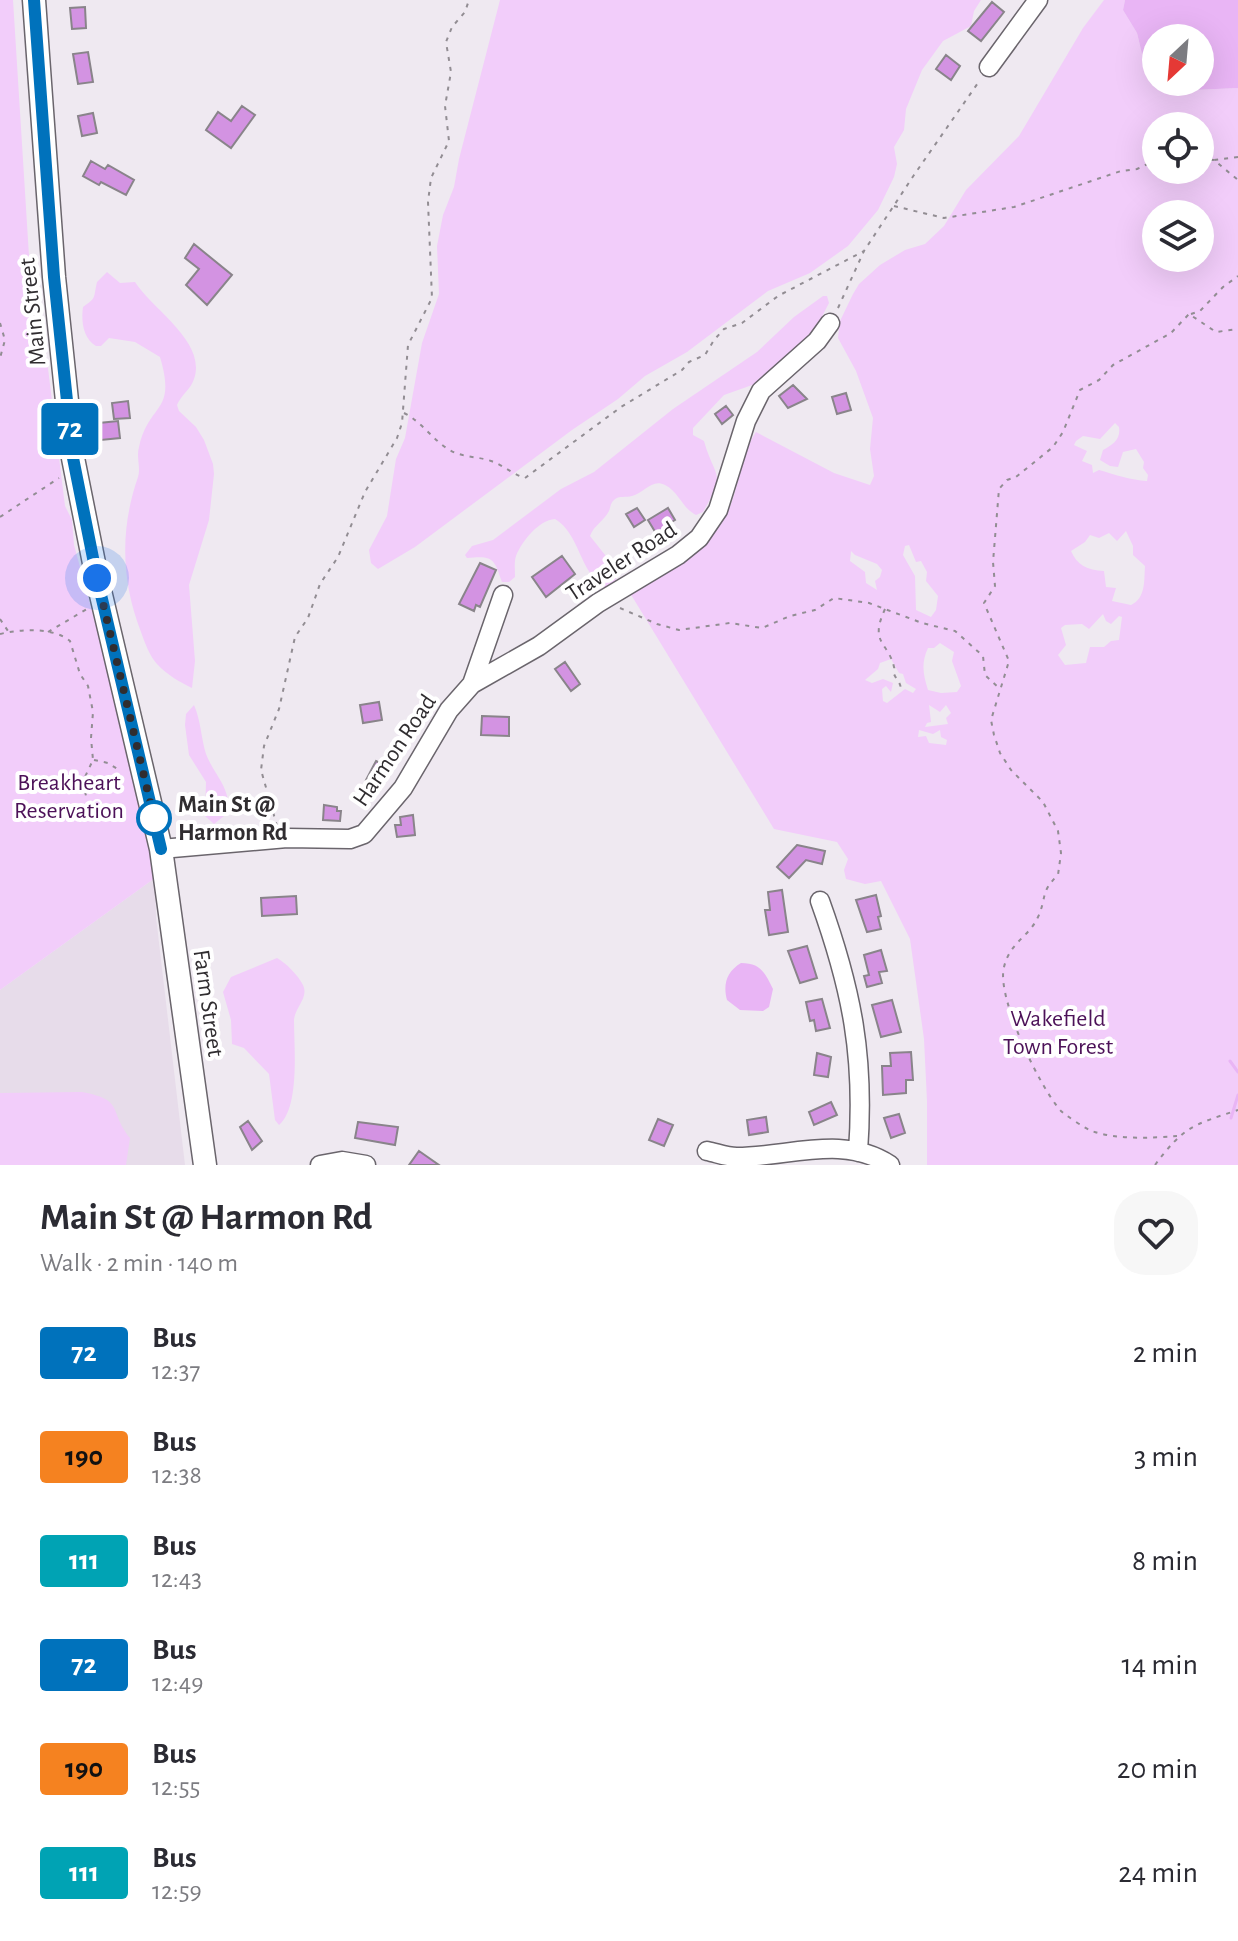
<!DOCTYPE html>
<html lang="en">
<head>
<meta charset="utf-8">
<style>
	body { margin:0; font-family:"Alegreya Sans",sans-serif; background:#f7f7f7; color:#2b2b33; height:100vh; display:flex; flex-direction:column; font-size:30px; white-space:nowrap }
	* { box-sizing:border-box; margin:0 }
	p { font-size:26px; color:#7c7c81 }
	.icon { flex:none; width:44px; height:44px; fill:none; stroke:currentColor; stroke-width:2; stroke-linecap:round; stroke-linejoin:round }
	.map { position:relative; height:1165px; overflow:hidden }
	.drawer { display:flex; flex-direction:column; background:#fff; flex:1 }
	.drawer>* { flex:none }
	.badge { padding:0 16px; border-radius:6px; font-size:28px; line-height:52px }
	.needle { width:52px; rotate:206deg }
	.controls { position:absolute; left:1142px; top:24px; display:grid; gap:16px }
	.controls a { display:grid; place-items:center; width:72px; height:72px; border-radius:50%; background:#fff; box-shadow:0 8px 32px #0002; font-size:40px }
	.you { position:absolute; width:40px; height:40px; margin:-20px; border:6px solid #fff; border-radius:50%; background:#1a73e8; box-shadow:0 0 0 12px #1a73e833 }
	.map>.badge { position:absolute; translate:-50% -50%; box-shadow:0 0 0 4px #fff }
	.round { display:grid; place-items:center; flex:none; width:84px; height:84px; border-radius:32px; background:#f7f7f7 }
	.overview { display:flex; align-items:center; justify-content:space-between; height:136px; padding:0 40px }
	h1 { font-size:38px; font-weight:700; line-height:60px }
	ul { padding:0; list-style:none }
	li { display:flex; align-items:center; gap:24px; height:104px; padding:0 40px }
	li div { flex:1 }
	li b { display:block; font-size:30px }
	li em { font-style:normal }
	li .badge { min-width:88px; font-weight:700; text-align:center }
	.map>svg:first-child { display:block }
</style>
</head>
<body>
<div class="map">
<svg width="1238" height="1165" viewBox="0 0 1238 1165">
	<rect width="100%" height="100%" fill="#efe9f1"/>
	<path fill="#e7dcea" d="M155,878l1,39 29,248h-185v-175z"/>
	<path fill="#f2cdfa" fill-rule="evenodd" d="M0,0h13l22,352h11l19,154 7,14 2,25 48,177 33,156 -155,112z
		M500,0h481l-7,11 -3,15 -28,15 -21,29 -16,39 -2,21 -10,17 3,17 -3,13 -16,33 -30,36 -38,27 -42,18 -81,61 -42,24 -27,23 -46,31 -157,117 -37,22 -7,-6 -2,-13 18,-34 9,-57 9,-21 17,-95 17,-49 -2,-48 6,-31 11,-28 5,-28z
		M1104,0h21l-2,10 14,23 5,21 14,13v15h22l16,8 44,-2v1077h-311v-64l-3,-62 -14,-100 -29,-58 -16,3 -19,-5 -2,-9 4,-11 -11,-17 -63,-13 -144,-236c35,-23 82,-44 99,-84 11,-25 11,-54 27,-77l78,41 36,12 4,-9 -4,-27 3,-31 -17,-47 -18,-33 2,-17 13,-27 6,-10 21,-19 25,-15 20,-6 19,-18 22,-36 53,-54 64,-108zM1156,126h44v44h-44zM1156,214h44v44h-44zM1115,423l4,4c2,12 -6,18 -16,23l-3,10 10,6 8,1 5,-15 13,-3 8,13 -1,6 5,7 -1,6c-16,-1 -31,-6 -48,-11l-6,3 -1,-8 -10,-4 5,-10 -13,-6 2,-4 7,-5 17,3zM1126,531l7,15v9l12,11c-1,14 1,32 -14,39l-19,-4 4,-13 -10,-1 -2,-16c-17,-1 -27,-6 -33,-20l14,-9 5,-7 9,3 10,-5 8,8zM909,545l7,17 5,-1 6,11 -1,9 12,15 -2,14 -5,7 -15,-7 -1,-34 -12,-21 2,-9zM851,551l4,4 22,9 5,6 -2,7 -5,4 2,9 -11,-7 -1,-11 -15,-11zM1103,614l3,7 5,3 8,-8 3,1 -3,23 -8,1 -7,6h-14l-4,16 -21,2 -7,-10 8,-10 -5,-17 4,-3 17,-1 7,5zM940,643l14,9 -2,9 9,25 -4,6 -16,1 -13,-3c-5,-16 -7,-27 0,-42h6zM891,659l8,14 4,1 3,9 10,6 -3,4 -8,-4 -18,14 -4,-2 -1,-12 4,-3 5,6 2,-9 -10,-4 -11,4 -7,-3 13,-11 2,-6zM929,705l11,7 6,-7 5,8 -5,5 2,6 -23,3 2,-4 4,-1zM919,730l14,4 7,-4 1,7 6,3 -1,5 -17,-2 -3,-7 -8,1z
		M107,272l13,11 15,-1c18,28 72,60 59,97 -3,10 -13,16 -17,26l2,6 17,16 8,13 9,24 1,10 -5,46 -20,65 6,76 -3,27c-12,-6 -25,-13 -35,-24 -8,-9 -12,-21 -16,-32 -20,-52 -21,-103 -3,-155 3,-9 -2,-20 1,-30 10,-45 38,-33 21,-90l-25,-15 -26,-4 -8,8h-5c-13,-8 -15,-25 -13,-39 14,-10 10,-8 14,-25z
		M823,296h4l2,7 -15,29 -59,52 -31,11 -31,33v7l11,6c11,39 23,29 -1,71l-7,3c-14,-7 -17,-23 -31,-30 -13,-7 -21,8 -33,11 -6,2 -13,-1 -18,4 -4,4 -3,6 -5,11 -5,10 -15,14 -19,25l19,24 6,11 1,9 -4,6 -8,1c-25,-16 -24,-53 -49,-68 -16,1 -33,22 -39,37 -2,6 -1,14 -1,21l-6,5h-7c-8,-23 -8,-27 -35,-24l-2,-3 7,-9 21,-6 68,-51 33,-17 79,-63 84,-57 37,-35z
		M194,705c7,16 7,33 12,49 9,23 23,30 23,58l-15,12 -9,-8 1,-34 -17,-27 -4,-30 1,-11z
		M277,958c9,5 21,17 26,27 6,13 -8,22 -9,35 0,27 6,87 -15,105l-4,-5 -6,-46 -25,-26 -12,-4 -1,-24 -8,-28 8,-15z
		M82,1092c43,8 26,18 48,46l-4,27h-126v-72z"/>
	<path fill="#e9b5f5" d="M1125,0h113v88l-44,2 -16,-8h22v-44h-44v29l-14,-13 -5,-21 -14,-23z
		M741,963c20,0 24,10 32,26l-4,18 -6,4 -23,-1 -13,-10c-4,-15 -1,-28 14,-37z"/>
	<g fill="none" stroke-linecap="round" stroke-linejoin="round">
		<path stroke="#e9b5f5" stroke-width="3" d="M1230,1061l8,11
			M1231,1118l7,-23"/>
	</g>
	<path fill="#d393e2" stroke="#89848a" stroke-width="2" d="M992,2l12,10 -23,29 -13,-10z
		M85,7l1,21 -14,1 -2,-21z
		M88,52l5,30 -15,2 -5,-30z
		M946,55l14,11 -9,14 -15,-11z
		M242,106l13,9 -24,33 -25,-18 12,-18 13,9z
		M93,113l4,20 -15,3 -4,-20z
		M91,161l14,8 3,-4 26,15 -8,15 -25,-13 -2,3 -16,-9z
		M194,244l38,31 -25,30 -21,-20 13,-16 -14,-11z
		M793,385l14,14 -19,9 -9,-12z
		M846,393l5,17 -14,4 -5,-17z
		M128,401l2,17 -16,1 -2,-16z
		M726,406l7,9 -11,9 -7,-10z
		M118,421l2,17 -19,2 -2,-17z
		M637,508l8,12 -11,7 -8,-13z
		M668,508l7,12 -5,3 3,5 -6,4 2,3 -9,5 -12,-20z
		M562,556l13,18 -29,23 -14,-20z
		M480,563l16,7 -16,37 -4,-2 -2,6 -15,-7z
		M565,662l15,22 -9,7 -16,-22z
		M379,702l3,18 -19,3 -3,-18z
		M482,716l27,1v19l-28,-1z
		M376,761l15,8 -10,19 -15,-8z
		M324,805l13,2v4h4l-1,10 -17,-1z
		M413,815l2,20 -18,2 -2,-12h6l-1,-8z
		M797,845l28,6 -3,13 -16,-4 -17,18 -12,-11z
		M782,890l6,42 -19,3 -4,-25h5l-2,-18z
		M876,895l5,21 -3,1 3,12 -14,3 -11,-32z
		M296,896l1,18 -35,2 -1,-18z
		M807,946l10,32 -17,5 -12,-32z
		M881,950l6,21 -8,1 3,11 -15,4 -3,-11 5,-1 -5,-20z
		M822,999l8,29 -14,3 -2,-11 -4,1 -4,-19z
		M892,1000l9,32 -20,5 -9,-32z
		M911,1052l2,28h-7v13l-23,2 -1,-29h9l-1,-13z
		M817,1053l14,4 -3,20 -14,-2z
		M831,1102l6,13 -23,10 -5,-13z
		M899,1114l6,19 -14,5 -7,-20z
		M766,1117l2,15 -19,3 -2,-15z
		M658,1119l15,6 -9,21 -15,-6z
		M248,1121l14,20 -10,9 -12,-23z
		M358,1122l40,5 -3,18 -40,-7z
		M419,1151l20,14h-30z"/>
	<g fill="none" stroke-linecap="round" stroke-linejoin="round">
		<g stroke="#6a656c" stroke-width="21">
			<path id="minor" d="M989,67l49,-67
				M472,684l31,-89
				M161,849l126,-11 63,1 14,-5 39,-46 46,-78 23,-26 67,-38 59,-43 80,-48 21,-17 19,-28 28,-89 15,-30 56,-50 13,-18
				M820,901c32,89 45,156 38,251
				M707,1151c10,2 20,6 30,6 52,0 106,-23 153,8
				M320,1165l22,-4 24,4"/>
		</g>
		<g stroke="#6a656c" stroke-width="25">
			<path id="major" d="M34,0l20,277 19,181 24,120 64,271 44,316"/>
		</g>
		<path stroke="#928d93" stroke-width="2" stroke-dasharray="4 6" stroke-linecap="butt" d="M1238,157l-24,3 24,20
			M1200,159l14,1
			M894,206l50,12 70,-11 107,-36 16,-2 19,-9
			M838,308l26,-57 50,-76 66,-95
			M1191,314l9,-3 23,-24 15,-11
			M0,323l5,17 -5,18
			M404,413c18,9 28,26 44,36 14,9 29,7 43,12 12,4 21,13 34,17l96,-71 61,-37 7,-8 16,-7 9,-15 10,-11 18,-6 36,-27 86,-45
			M0,517l59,-39
			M620,608l37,16 22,6 51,-7 32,5 28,-12 25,-6 19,-12 35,5 53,20 33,8 28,25 2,19 14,13
			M885,609c-16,35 3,32 9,58 1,2 -1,5 0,7 3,7 7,8 7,17
			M0,619l8,12
			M48,632l39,-23
			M0,634c20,-5 54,-7 70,7l10,33 8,12 5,26 -2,26 2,22 -10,21 3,15
			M94,760l14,3 11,7
			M277,826l-16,-56 3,-24 15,-37 16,-72 13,-19 12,-34 18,-27 27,-65 32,-54 5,-15 6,-78 24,-47 -4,-96 3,-24 18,-37 -4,-35 6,-34 -5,-30 6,-15 13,-15 4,-12
			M1177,1136c-26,2 -61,4 -85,-5 -6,-2 -27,-16 -31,-20 -21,-23 -65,-114 -57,-144 6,-25 25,-30 34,-50 9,-20 2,-25 20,-42l3,-22 -3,-22 -15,-29 -32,-32 -11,-17 -6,-18 -3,-15 18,-59 -25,-58 11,-17 -2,-24 6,-73 8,-9 9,-3 37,-30 10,-15 17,-42 19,-10 14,-15 58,-32 18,-19 27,18 22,-3
			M1155,1165c29,-39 38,-40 83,-55"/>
		<use href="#minor" stroke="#fff" stroke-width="18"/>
		<use href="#major" stroke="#fff" stroke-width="22"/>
	</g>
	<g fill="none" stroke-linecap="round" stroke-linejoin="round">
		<g stroke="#fff" stroke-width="18">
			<path id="line" d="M34,0l20,277 19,181 24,120 64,271"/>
		</g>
		<use href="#line" stroke="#0072bc" stroke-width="12"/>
		<path stroke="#302d30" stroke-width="8" stroke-dasharray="0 14.4" d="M97,578l57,240"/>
	</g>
	<circle fill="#fff" stroke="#0072bc" stroke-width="4" cx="154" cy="818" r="16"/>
	<g text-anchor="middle" stroke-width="8" stroke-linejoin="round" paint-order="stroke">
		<g font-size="24" fill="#302d30" stroke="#fff">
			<text transform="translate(32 312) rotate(-96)" y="8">Main Street</text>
			<text transform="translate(621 561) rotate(-33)" y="8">Traveler Road</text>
			<text transform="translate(394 750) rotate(-56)" y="8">Harmon Road</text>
			<text transform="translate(209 1003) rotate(82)" y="8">Farm Street</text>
		</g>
		<g font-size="24" fill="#4c1158" stroke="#fff">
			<text x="69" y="790">Breakheart<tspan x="69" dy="28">Reservation</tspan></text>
			<text x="1058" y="1026">Wakefield<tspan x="1058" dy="28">Town Forest</tspan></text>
		</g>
		<g font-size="24" font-weight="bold" fill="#302d30" stroke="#fff" text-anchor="start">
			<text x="178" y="812">Main St @<tspan x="178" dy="28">Harmon Rd</tspan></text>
		</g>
	</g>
</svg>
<div class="controls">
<a><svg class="needle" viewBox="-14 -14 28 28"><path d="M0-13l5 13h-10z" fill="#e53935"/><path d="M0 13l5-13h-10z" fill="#7c7c81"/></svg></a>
<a><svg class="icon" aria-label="locate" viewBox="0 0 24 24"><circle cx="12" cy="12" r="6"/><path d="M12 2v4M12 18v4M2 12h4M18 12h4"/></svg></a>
<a><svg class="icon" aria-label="layers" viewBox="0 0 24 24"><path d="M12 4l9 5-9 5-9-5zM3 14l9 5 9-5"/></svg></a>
</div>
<div class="you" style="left:97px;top:578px"></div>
<b class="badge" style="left:70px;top:429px;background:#0072bc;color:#fff">72</b>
</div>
<section class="drawer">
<div class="overview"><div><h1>Main St @ Harmon Rd</h1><p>Walk · 2 min · 140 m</p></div><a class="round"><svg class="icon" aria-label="heart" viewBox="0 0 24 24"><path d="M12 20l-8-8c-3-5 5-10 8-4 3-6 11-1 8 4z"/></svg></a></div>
<ul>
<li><span class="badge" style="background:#0072bc;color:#fff">72</span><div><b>Bus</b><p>12:37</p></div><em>2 min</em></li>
<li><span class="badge" style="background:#f58220;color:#111">190</span><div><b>Bus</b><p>12:38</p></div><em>3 min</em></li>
<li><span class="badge" style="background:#00a3b4;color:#fff">111</span><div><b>Bus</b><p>12:43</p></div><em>8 min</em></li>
<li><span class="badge" style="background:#0072bc;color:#fff">72</span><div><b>Bus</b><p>12:49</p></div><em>14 min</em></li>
<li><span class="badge" style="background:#f58220;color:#111">190</span><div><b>Bus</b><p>12:55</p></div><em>20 min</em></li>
<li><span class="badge" style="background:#00a3b4;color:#fff">111</span><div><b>Bus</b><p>12:59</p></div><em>24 min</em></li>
</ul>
</section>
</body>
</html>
